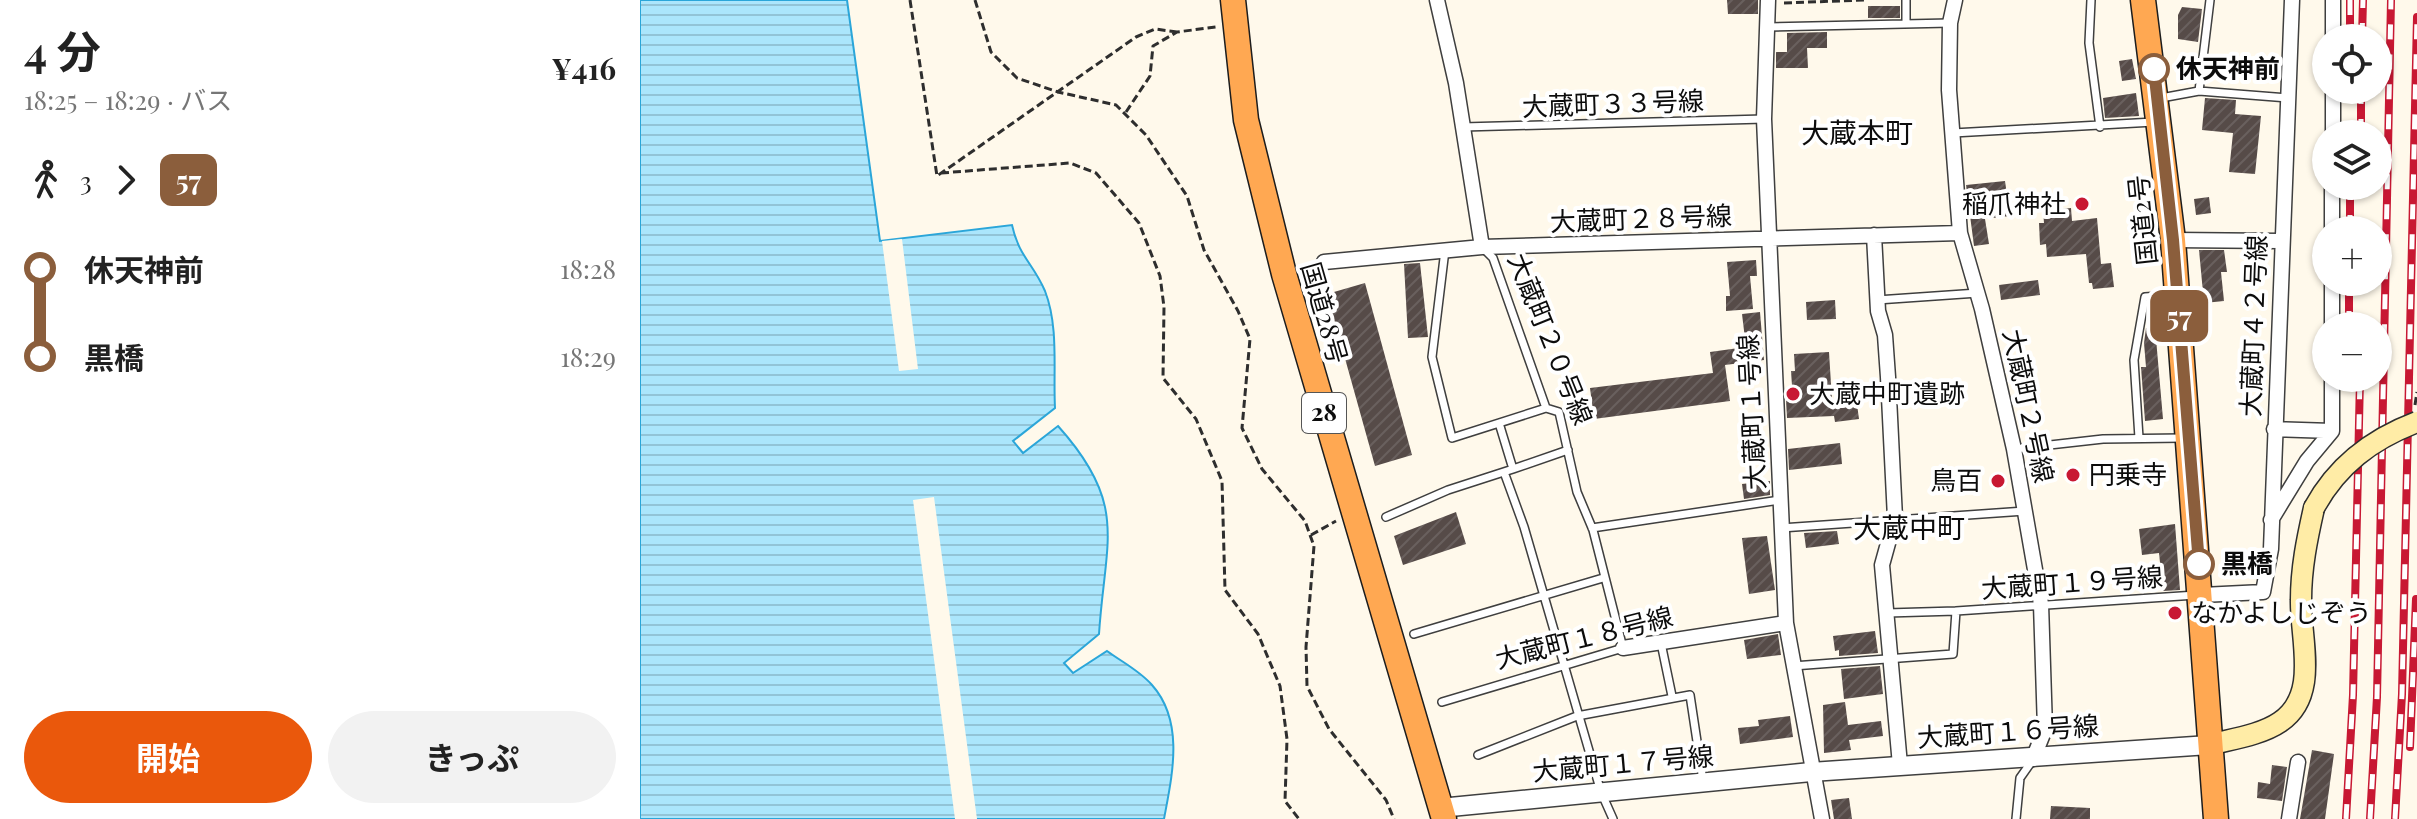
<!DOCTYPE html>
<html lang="ja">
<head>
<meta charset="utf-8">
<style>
	body { margin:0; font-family:"Playfair Display","Noto Sans JP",serif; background:#f2f2f2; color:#222; height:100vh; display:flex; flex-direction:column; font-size:30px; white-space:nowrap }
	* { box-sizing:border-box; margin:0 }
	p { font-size:26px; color:#767676 }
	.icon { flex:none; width:44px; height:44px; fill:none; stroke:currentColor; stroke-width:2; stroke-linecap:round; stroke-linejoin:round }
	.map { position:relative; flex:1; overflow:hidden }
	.sheet { display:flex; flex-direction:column; background:#fff; width:640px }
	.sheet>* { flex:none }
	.badge { padding:0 16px; border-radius:12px; font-size:28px; line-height:52px }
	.buttons { position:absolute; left:1672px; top:24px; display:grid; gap:16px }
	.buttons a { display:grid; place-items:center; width:80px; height:80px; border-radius:50%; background:#fff; box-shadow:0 2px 6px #0004; font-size:40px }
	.map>.badge { position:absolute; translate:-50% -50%; box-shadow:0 0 0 4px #fff }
	.legs { display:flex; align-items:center; gap:12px; height:88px; padding:0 24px; font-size:26px }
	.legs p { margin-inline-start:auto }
	.headline { display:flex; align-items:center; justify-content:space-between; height:136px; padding:0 24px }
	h1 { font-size:44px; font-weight:700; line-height:60px }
	.cta { display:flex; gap:16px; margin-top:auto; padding:16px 24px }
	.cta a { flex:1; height:92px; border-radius:48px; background:#ea580c; color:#fff; font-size:32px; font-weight:700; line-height:92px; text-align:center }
	.cta a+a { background:#f2f2f2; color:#222 }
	ul { padding:0 24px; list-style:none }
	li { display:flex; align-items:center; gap:28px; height:88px; font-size:30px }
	li i { display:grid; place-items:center; width:12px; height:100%; margin:0 10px; background:currentColor }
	li i::after { content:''; width:20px; height:20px; margin:-10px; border:6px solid; border-radius:50%; background:#fff }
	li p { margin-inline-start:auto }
	li:first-child i { background:linear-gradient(#0000 50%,currentColor 0) }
	li:last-child i { background:linear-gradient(currentColor 50%,#0000 0) }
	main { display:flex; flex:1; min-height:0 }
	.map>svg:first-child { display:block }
</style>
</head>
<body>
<main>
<section class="sheet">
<div class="headline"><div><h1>4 分</h1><p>18:25 – 18:29 · バス</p></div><b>¥416</b></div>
<div class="legs"><svg class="icon" aria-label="walk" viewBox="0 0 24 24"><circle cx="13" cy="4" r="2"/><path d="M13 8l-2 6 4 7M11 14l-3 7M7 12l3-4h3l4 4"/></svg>3<svg class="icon" aria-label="forward" viewBox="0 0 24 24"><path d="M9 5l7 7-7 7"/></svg><b class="badge" style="background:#8b5e3c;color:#fff">57</b></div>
<ul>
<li><i style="color:#8b5e3c"></i><b>休天神前</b><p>18:28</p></li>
<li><i style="color:#8b5e3c"></i><b>黒橋</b><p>18:29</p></li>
</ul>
<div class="cta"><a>開始</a><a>きっぷ</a></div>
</section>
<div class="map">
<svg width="1777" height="819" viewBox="0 0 1777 819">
	<defs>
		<pattern id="water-rules" width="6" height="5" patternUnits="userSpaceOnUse" patternTransform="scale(2)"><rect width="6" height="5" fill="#abe6fc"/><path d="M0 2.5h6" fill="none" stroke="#92c4d7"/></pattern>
		<pattern id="building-hatch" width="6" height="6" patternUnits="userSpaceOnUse" patternTransform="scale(2)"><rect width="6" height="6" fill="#564b48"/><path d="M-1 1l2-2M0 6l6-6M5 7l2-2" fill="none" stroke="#69605e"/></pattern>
	</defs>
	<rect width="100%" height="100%" fill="#fff9eb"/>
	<path fill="url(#water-rules)" stroke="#2ba6d9" stroke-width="2" d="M0,0h207l33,241 132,-16c7,32 21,38 33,66 14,36 8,79 10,117l-42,33 10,12 35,-27c71,79 47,114 41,208l-35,29 9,10 34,-22c15,11 33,20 45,34 33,37 20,91 12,134h-524z"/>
	<path fill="#fff9eb" d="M262,239l16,130 -19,2 -17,-130z
		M294,497l43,322h-22l-42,-319z"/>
	<path fill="url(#building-hatch)" d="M1087,0h31v14h-30z
		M1228,6h32v12h-32z
		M1542,7l20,2 -4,33 -20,-3v-24z
		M1187,32v16h-20l1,20h-32v-16h11v-19z
		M1492,59l4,20 -14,2 -3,-20z
		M1496,93l3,23 -34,2 -2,-20z
		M1565,98l31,2 -1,14 26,2 -6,58 -26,-2 4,-39 -31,-3z
		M1365,181l5,35 -25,3 4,25 -15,2 -8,-61z
		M1569,197l2,16 -15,2 -2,-16z
		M1431,208l1,13 25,-3 4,46 10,-1 3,24 -21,2 -1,-6h-3l-3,-29 -39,3 -1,-13 -6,1 -1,-22h5l-1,-12z
		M1559,250h25l3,22h-6l3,29 -20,2z
		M1116,260l1,16h-7l3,33 -27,2v-15h4l-3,-34z
		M780,263l8,74 -20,1 -4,-74z
		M1398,280l2,15 -39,5 -2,-15z
		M725,283l47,172 -37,11 -48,-172z
		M1195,300l1,19 -29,1 -1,-18z
		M1120,312l4,48 -39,5 5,36 -136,18 -4,-31 123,-15 -3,-21 36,-5 -4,-33z
		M1515,327l8,92 -18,2 -4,-54h5l-2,-24 2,-15z
		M1189,352l3,48 24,-3 3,22 -24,3 -1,-6 -47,2 -1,-18h7l-2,-29h4l-1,-17z
		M1200,443l2,21 -53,6 -1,-21z
		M1130,481v14l-26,4 -2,-15z
		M816,512l10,32 -63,21 -9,-29z
		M1535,524l5,66 -17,1 -4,-38 -17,2 -3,-26z
		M1197,531l2,13 -33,4 -2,-15z
		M1127,536l8,54 -26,4 -7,-56z
		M1235,631l3,22 -39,3v-6l-4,1 -2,-15z
		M1138,634l3,21 -34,4 -3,-19z
		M1240,666l3,28 -39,5 -3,-30z
		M1205,702l3,23 33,-4 2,15 -34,4 2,10 -27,3 -1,-48z
		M1150,716l3,21 -53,7 -2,-16 21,-2 -1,-6z
		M1672,750l22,4 -9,65h-25z
		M1632,765l15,2 -5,34 -25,-3 1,-16 12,2z
		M1209,798l3,21h-18l-3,-19z
		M1411,806l39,2v11h-40z"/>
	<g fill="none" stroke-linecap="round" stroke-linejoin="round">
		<g stroke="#3f3f3f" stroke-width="10">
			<path id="service" d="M1266,0v24
				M1451,0l-2,43 11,84
				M1128,27l182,-4
				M1559,91l89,7
				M1521,98l38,-7 11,-91
				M823,127l301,-8
				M1313,133l201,-11
				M805,250l-13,107 20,81 94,-30
				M1237,300l101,-7
				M1499,438l-5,-78 11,-63 28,-2
				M1374,449l89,-10 80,-1
				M873,469l55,-19
				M864,472l20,55 77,265 12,27
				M746,517l62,-27 65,-21 -14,-46
				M952,528l188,-28
				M1141,528l244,-17
				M1247,613l69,-2
				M774,634l189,-56
				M1021,643l11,53
				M1153,666l160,-12 3,-43 240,-16
				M802,702l181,-54 -30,-118 -16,-38 -18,-80 -13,-4 -53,-150 -9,-9
				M838,755l99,-39 113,-21 13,86
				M1376,819l4,-41 12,-17"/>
		</g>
		<g stroke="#3f3f3f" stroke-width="17">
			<path id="minor" d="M797,0l19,83 26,164
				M1128,0l-4,119 22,504 36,196
				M1315,0l-5,23 -1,67 11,143 22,76 32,140 27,155 4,125 -12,30
				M1693,38v-38
				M1693,134v-44
				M1692,230v-44
				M1234,235l4,76 7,24 3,42 7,141 -13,47 18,200
				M1533,240l107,1
				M684,262l158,-15 478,-14
				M1692,326v-44
				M1634,429l58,2
				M1631,520l36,-59 25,-30v-53
				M1562,595l61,-3 8,-43 21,-549
				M983,648l163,-25
				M1649,819l9,-57"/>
		</g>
		<g stroke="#3f3f3f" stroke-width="21">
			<path id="tertiary" d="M800,808l371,-36 398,-27"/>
		</g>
		<g stroke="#2e2e2e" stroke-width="23">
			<path id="secondary" d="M1569,745c23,-6 52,-10 71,-23 40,-27 20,-83 21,-122 0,-32 6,-61 13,-92"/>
		</g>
		<g stroke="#1d1d1d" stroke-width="27">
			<path id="trunk" d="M593,0l13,120 38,154 160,545
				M1503,0l30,240 43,579"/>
		</g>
		<path stroke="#2e2e2e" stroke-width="3" stroke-dasharray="8 4" stroke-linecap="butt" d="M270,0l27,176 199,-139 19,-8 22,3
			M335,0l16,52 26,26 41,14 58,13 30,30 41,61 17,54 34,61 12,28 -8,89 20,41 43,52 9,25 -8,101 1,39 22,43 57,71 8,19
			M1144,3l80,-3
			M486,112l24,-36 3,-30 24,-14 39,-5
			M301,173l129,-10 26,10 43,50 21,53 4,31 -1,71 33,41 26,62 3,109 33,44 22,52 7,53 -2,62 14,18
			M1775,405l2,-13
			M671,535l25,-14"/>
		<use href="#service" stroke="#fff" stroke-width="7"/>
		<use href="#minor" stroke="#fff" stroke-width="14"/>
		<use href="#tertiary" stroke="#fff" stroke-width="18"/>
		<use href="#secondary" stroke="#ffeca6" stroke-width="20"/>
		<use href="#trunk" stroke="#ffa852" stroke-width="24"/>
		<g stroke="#c81833" stroke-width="8">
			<path id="rail" d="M1710,0v38
				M1722,38l1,-38
				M1721,134v-44
				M1710,230v-44
				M1709,326v-44
				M1770,747l6,-148
				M1706,819l7,-124 7,-317
				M1730,819l7,-122 14,-697
				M1755,819l7,-125 15,-677"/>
		</g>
		<use href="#rail" stroke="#fff" stroke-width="5" stroke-dasharray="15" stroke-linecap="butt"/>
		<g stroke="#2e2e2e" stroke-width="23" stroke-linecap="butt">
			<path id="secondary-bridge" d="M1674,508c23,-43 58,-69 103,-86"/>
		</g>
		<use href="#secondary-bridge" stroke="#ffeca6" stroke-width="20"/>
	</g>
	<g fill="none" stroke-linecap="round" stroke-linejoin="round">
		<g stroke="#fff" stroke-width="18">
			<path id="line-1" d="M1514,69l19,171 26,324"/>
		</g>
		<use href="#line-1" stroke="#8b5e3c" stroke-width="12"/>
	</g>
	<g fill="#fff" stroke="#8b5e3c" stroke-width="4">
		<circle cx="1514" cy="69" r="14"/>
		<circle cx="1559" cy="564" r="14"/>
	</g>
	<g fill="#c81833" stroke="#fff" stroke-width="3">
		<circle cx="1442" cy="204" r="8"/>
		<circle cx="1153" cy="394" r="8"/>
		<circle cx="1433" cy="475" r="8"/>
		<circle cx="1358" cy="481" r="8"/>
		<circle cx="1535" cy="613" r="8"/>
	</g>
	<g text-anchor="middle" stroke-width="8" stroke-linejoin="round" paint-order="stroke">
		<rect fill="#fff" stroke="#555" stroke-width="2" x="662" y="393" width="44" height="40" rx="6"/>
		<g font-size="24" font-weight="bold" fill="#0c0c0c">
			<text x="684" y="421">28</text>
		</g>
		<g font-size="26" font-weight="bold" fill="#0c0c0c" stroke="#fff" text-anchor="start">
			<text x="1536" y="78">休天神前</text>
			<text x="1581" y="573">黒橋</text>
		</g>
		<g font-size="26" fill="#0c0c0c" stroke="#fff">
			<text transform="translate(973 104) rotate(-2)" y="9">大蔵町３３号線</text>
			<text transform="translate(1001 219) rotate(-2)" y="9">大蔵町２８号線</text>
			<text transform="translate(1503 220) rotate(-96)" y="9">国道2号</text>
			<text transform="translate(684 313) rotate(74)" y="9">国道28号</text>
			<text transform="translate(1614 326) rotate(-88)" y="9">大蔵町４２号線</text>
			<text transform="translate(910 339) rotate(68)" y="9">大蔵町２０号線</text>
			<text transform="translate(1388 406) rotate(78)" y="9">大蔵町２号線</text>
			<text transform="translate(1112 412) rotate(-93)" y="9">大蔵町１号線</text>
			<text transform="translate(1432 583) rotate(-4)" y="9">大蔵町１９号線</text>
			<text transform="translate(944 638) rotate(-14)" y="9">大蔵町１８号線</text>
			<text transform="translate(1368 732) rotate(-4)" y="9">大蔵町１６号線</text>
			<text transform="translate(983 764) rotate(-5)" y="9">大蔵町１７号線</text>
		</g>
		<g font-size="26" fill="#0c0c0c" stroke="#fff" text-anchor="start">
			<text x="1426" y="213" text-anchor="end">稲爪神社</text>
			<text x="1169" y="403">大蔵中町遺跡</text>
			<text x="1449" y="484">円乗寺</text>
			<text x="1342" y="490" text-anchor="end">鳥百</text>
			<text x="1551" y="622">なかよしじぞう</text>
		</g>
		<g font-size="28" fill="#0c0c0c" stroke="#fff">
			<text x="1217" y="143">大蔵本町</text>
			<text x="1269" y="538">大蔵中町</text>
		</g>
	</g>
</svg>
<div class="buttons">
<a><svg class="icon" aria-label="locate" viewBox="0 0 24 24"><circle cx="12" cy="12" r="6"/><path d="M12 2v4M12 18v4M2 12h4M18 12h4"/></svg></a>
<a><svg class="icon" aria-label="layers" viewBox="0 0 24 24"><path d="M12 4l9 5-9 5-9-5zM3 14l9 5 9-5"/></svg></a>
<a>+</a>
<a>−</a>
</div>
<b class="badge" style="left:1539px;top:316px;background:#8b5e3c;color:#fff">57</b>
</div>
</main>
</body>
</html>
